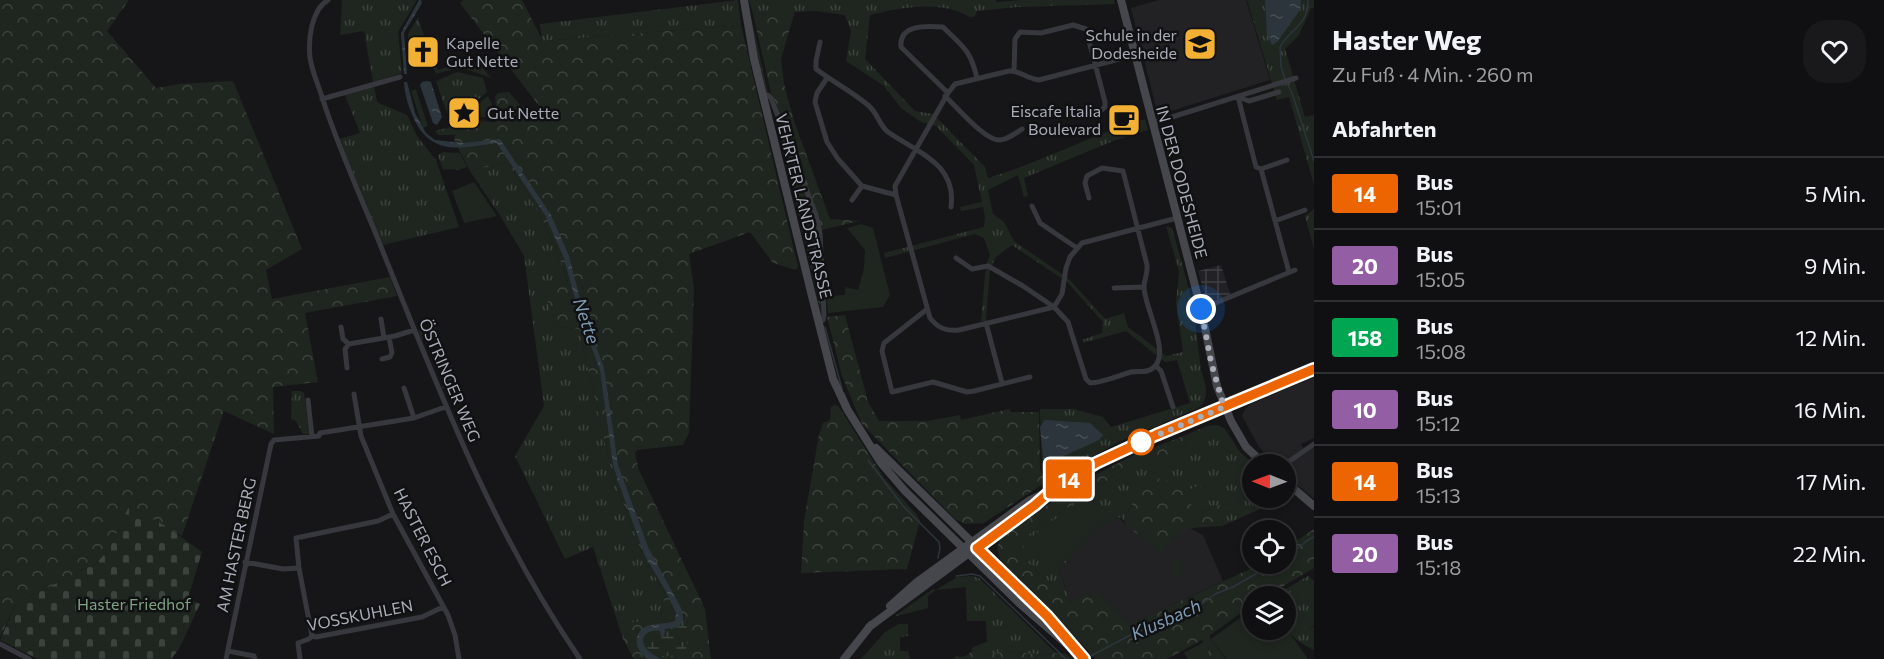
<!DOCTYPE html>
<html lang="de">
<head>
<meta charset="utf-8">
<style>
	body { margin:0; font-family:Commissioner,sans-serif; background:#19191b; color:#f1f3f6; height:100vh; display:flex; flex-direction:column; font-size:22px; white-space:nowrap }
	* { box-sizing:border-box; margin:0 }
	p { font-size:20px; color:#9c9d9f }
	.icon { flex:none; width:33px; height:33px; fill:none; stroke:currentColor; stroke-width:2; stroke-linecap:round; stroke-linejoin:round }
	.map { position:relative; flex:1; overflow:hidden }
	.sheet { display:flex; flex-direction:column; background:#101012; width:570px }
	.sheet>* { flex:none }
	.badge { padding:0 12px; border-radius:4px; font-size:21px; line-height:39px }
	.needle { width:39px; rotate:271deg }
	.fabs { position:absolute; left:1242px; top:454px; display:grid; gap:12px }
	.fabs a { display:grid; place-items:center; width:54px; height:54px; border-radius:50%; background:#101012; box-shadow:0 3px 9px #0003,0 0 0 2px #303032; font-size:30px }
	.you { position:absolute; width:30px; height:30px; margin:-15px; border:4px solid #fff; border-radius:50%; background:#1a73e8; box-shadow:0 0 0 9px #1a73e833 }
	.map>.badge { position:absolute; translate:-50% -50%; box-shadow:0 0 0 3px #fff }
	h2 { padding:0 18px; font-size:22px; line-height:54px }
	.round { display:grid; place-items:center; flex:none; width:63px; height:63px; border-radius:24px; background:#19191b }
	.overview { display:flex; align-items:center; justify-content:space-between; height:102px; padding:0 18px }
	h1 { font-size:28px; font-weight:700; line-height:45px }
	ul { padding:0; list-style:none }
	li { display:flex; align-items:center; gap:18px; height:72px; padding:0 18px; border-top:2px solid #303032 }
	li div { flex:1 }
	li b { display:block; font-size:22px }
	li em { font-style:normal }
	li .badge { min-width:66px; font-weight:700; text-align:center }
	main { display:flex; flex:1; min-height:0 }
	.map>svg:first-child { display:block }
</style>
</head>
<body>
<main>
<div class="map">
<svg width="1314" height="659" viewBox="0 0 1314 659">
	<defs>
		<pattern id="industrial-grid" width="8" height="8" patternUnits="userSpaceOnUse" patternTransform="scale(1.5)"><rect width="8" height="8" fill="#222225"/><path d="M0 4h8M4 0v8" fill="none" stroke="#3f3f43"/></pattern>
		<pattern id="grass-tufts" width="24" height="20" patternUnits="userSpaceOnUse" patternTransform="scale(1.5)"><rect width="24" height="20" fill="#1e261f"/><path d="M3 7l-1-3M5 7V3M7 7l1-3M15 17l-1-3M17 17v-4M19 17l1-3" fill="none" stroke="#3c433d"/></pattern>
		<pattern id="forest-crowns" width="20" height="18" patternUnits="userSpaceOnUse" patternTransform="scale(1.5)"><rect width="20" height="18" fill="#1e261f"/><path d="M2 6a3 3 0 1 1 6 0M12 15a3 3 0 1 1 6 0" fill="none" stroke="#3c433d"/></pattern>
		<pattern id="wetland-marsh" width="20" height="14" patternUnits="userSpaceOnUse" patternTransform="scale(1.5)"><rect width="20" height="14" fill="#1e261f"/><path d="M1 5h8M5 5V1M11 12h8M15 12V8" fill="none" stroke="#3c433d"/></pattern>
		<pattern id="cemetery-stones" width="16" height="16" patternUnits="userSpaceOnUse" patternTransform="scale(1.5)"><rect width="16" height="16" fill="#1e261f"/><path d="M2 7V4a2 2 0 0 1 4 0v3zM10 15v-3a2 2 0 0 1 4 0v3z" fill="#3c433d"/></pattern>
		<pattern id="water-ripples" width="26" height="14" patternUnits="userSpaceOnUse" patternTransform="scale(1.5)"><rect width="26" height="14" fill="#2c353c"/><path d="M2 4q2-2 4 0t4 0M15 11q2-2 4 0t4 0" fill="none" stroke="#485056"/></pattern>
	</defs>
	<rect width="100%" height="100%" fill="#161618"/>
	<path fill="#222225" d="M1159,0h87l24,80 -112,35 -27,-107z
		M1314,377v61l-13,6 4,8 9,-5v52l-28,-24v-10h-10l-17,-18 -17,-31 3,-7 6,-5z
		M1119,517l7,8 49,10 14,-7 14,7 20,46 -93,43 -34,-34 -26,12 -11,-32 42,-46z"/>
	<path fill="url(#industrial-grid)" d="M1221,265l9,29 -23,10 -9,-33z"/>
	<path fill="url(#grass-tufts)" d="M342,0h75l-19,32 4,41 -29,9 -9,-51 -24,4z
		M738,0l3,25 -199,16 -2,-17z
		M749,0h247l1,2 24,-2h93l1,4 -96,3 -42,4 -2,5 -5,1c-30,-17 -66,-10 -100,-2l-5,44 50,52 18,3 52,53 3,11c54,-16 103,-43 157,-59l3,11 -35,11 -89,37 4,18 -4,1 -6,-22 -30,15 5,24 11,8 10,19 55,38 36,40 19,-6 4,14 38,29 17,-4 -7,-49 3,-32 -13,-45 6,2 21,76 8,66 5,17v8l-2,7 -6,6 -77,33 -74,40 -5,-12 -2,-60h34l29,8 8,10 79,-24 -13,-43 -12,2 -39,-31 -43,12 -1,-3 20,-7 1,-11 -36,-40 -55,-37 -16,12 -6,12 -4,51 -5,2 5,-57 4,-10 -6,-17 -9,-4 -90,24 -1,-5 100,-26 1,-10 -2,-10 -22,4 -1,-4 22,-5 -8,-37 -38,-39 -15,-4 -20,-14 -17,-22 -38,-25 5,-30 -6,-16 -29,-4 -63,3z
		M1247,0h67v8h-3l-12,27 -14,14 20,68 9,-2v70l-25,-88 -12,3z
		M748,12l4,8 16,73 -4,-3z
		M418,17l8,25 -9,3 -1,4 -6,1 -2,-16z
		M457,72l26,6 4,14 -16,13 -21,8h-3l-11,-32z
		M374,86l3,16 30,13 10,21 19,24 23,67 -76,18 -44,-106 21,-6 -15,-38z
		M488,96l4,8v14l-16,-2 -24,5v-6l21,-7z
		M477,120l9,1h-4l-4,6 -20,4 -3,4h-17l-3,-4z
		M443,152l17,1 7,14 -9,3 -15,-1 -5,-14z
		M507,162c26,37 48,77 61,121l-23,10 11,34 23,2 33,145 30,79 23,41 -4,24 -30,5 -8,16 -30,-92 -28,12 -50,-103 29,-50 -20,-150 -23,-39 -31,-46z
		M1314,209v40l-9,-33z
		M435,325l24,60 -17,4 -1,-2 5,-2 -3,-7 -3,-1v-34l-7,-6 -11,3 -4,-9z
		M292,391h9l3,2 5,41h-6l-7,-13 -5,-2z
		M1218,425l7,4 15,23 15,13h-3v33h28v2l-58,26 1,-8 -5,-13 -21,11 -66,-11 -7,15 -5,-3 -18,8 -42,45 11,32 -50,-47 9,-21 108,-74 48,-14 1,-11 21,-9z
		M972,576l7,2 77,75 -9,2 -43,-4 -15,4 -14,-6 -4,2 2,-4 14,-5 -1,-21h-19l-1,-34 -30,3 21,-13z
		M1308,576l6,5v44l-5,4 5,-3v24c-31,-17 -28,-19 -28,-53h-14z
		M899,624h9v12l-8,1v14h8l2,8h-49l24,-27z
		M1204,642l11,17h-27l-4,-6z"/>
	<path fill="url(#forest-crowns)" d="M0,0h129l-22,31 49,57 23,-4 53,-3 2,2 68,166 -36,21 6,29 118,-22 7,19 -92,17 13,69 -45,5 1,47 -50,-23 -42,125 -53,-30 -16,36 -15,20 -82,42 -16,33z
		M463,0h59l21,41 198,-16 57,242 -2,3 -23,-7 -23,-31 -61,22 5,35 -5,144 -6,12 -46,5 -2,4 4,16 66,139 6,50h-77l-11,-20 8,-16 30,-5 4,-24 -23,-41 -30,-79 -33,-145 -23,-2 -11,-34 23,-11c-13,-43 -35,-83 -61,-120l-37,9 -15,-29 -1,-5 4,-6 20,-4 4,-6 13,1 2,-2 -2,-24 3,-3 11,-1 11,13 12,5 8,-3 -80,-104z
		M795,11l-14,48 3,25 10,37 36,98 30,2 -43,10 4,82 -68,-299z
		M845,315l23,87 11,19h49l32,-6 1,5 48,-11 2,3h28l1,57 6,13 -62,41 -19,1 -10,-5 -93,-95 -20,-48 -15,-59z
		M835,405l4,2 45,71 33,37 3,6 -13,48 -106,4 3,-52 15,-86 4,-12 7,-3 1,-13z
		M1186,435l-1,12 -25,18 -23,-5 -108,74 -9,21 50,47 26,-12 34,34 131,-60h25v-16l28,-19v39l-49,29h-13v8l-43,31 16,23h-10l-13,-19 -35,19h-71l-96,-100 -3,-11 3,-9 74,-53 60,-31z
		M1161,478l13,6 6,-2 17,34 21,-11 8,2 4,8 -7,3 -1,8c-33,2 -39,-1 -61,27l-35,-28 -2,-5c8,-17 18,-36 37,-42z
		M933,589l3,1 -8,6v12l-31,8 -1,-1z
		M975,649l14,6 15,-4 43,4 9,-2 10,1 6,5h-119l3,-3c10,3 11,-2 19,-7z"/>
	<path fill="url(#wetland-marsh)" d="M683,617l5,14 -2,19c-15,9 -31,9 -42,-6l2,-10 12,-4 2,7 5,-8h11l7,-9z"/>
	<path fill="url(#cemetery-stones)" d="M129,506l40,22 33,24 -14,46 12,6 -21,45 -8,10h-133l-38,-19 16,-36 82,-42 15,-20z"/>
	<path fill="#1e261f" d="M434,60l4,10 28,-10 2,5 10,-3 13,16c-27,-9 -26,-13 -55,-4l-3,-6z
		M416,89l12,37 -5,2 -12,-37z
		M474,182l23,34 -33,7 -12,-32z
		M861,224l12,4 17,67 -7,12 -55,6 -2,-17 19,-1v-8l13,3 6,-22 1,-18 -18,-22z
		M1213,482l8,15 -8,4 -8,-14z
		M1199,485l12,22 -11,6 -11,-23z
		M1084,501l15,20 -41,44 -23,-19 -1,-11 33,-25z
		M1173,560h9l-1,17h-9z
		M1252,609v21h34v-2l22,31h-82l-15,-20z"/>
	<path fill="url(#water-ripples)" d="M419,0h2l1,3 -18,30 3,41h-3l-3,-41z
		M1265,0h36l-1,10 -23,32 -5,3 -5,-10z
		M427,81l4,1 11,35 -5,8 -4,-2 -13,-38 2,-3z
		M404,82h3l8,31 11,20 9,7 28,3 37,-4 51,76 18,41 14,55 21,57 14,97 30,82 34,63 1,10 -4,7 -14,2 -1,7 -2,2 -2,-7c-9,-2 -20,3 -16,14 3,7 11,10 16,14h-13c-6,-6 -12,-12 -10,-21 4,-18 25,-12 38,-17l1,-8 -9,-20 -22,-37 -27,-75 -5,-17 -13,-94 -21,-56 -15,-56 -19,-43 -48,-72c-33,4 -62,14 -81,-20 -7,-14 -11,-26 -12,-41z
		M1045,420l45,3 13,12 -4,5 -55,25 -4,-38z"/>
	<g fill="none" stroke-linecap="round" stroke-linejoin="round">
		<path stroke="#2c353c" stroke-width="1.5" d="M1285,79l-4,-13 -1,-19c10,-19 28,-20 28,-47
			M1287,83l5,10 22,68
			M825,327l17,62
			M844,393l6,14
			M868,460l35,46 36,36 1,6 -2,10
			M1286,555c14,-4 15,-13 28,-18
			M956,576l16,-2 8,2 86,83
			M1089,657l49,-26 22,-5 6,-7 33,-13 16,-12 18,-7 40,-23"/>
		<path stroke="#37383d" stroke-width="5" d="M328,0c-17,10 -20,40 -18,58 2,13 8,26 12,39 14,44 33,87 51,130 60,148 116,300 207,432
			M820,42l-4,19v8c17,13 37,23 53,37 9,8 10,19 19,26 28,20 69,31 63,75
			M1135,55l-96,25c-12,-1 -20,-10 -30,-9l-54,13 -7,9 -53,93 1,9 34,123c9,11 16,13 29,12l95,-23 8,-13 4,-26 4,-11 12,-14 95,-25
			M1014,71l1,-32 5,-7 21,1 32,-8 13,4 19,73v5c-7,8 -22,10 -32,8
			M827,78l-10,15 -2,9 12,40 11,17 24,27 34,9
			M1279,92l-30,9 -11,-4 18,70 5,2 28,103
			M948,93l-47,-46c-2,-23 25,-21 42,-20 20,20 27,22 34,51
			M763,95h5l3,3 45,117 4,18 4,82 -1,5 -4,3
			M945,96c12,11 40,45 55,44 8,-1 15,-6 22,-11
			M322,99l78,-22
			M1153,123l143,-45
			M1261,169l26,-9
			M852,200l10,-14
			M1032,206l8,17 37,25
			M1275,221l30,-11
			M956,258l16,11 16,-3 35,20 31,21 14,15 18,57 4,4c14,-1 27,-7 41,-11 8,-2 15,2 22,-4 19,-14 -9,-61 -9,-81 0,-7 4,-14 3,-22l-24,-94 -21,-3 -15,8 -2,7 4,15
			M1114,288l30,-1
			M1201,309l94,-39
			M926,310l-42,33 -2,8 10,41 41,-10 34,10 7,-1 56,-14
			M381,319l3,19
			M986,323l16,60
			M341,327l2,12 6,5
			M349,344l46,-8 19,-6
			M382,359l8,-2 2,-4 -3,-16
			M1156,366l5,5 12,36
			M347,368l-2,-19 4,-5
			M404,388l10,30
			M354,394l7,42 32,78 55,101 7,20 4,24
			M308,400l4,37
			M1284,465l30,-21
			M245,562l38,7 16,-1
			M312,636l-13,-68 -3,-30 82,-17 15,-7
			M0,644l29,15
			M228,651l26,5 1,3
			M226,659l45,-215 3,-4 45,-4 1,-3 94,-15 31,-11
			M300,659l-2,-16 11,-4 3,-3 4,1 106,-20 21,-10"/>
		<path stroke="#45474d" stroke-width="8" d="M744,0l10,59 58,237 21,83 14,30 34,54 24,28 114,112 65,56
			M1121,0l80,309 16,77 14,35 15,26 19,18
			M876,448l171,168 19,23
			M1286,482l28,24
			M890,606l27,-24 113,-82 15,-7
			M869,627l204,-151 83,-41 158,-66
			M844,659l27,-34"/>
	</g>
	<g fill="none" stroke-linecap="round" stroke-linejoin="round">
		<g stroke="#fff" stroke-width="14">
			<path id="line" d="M1084,659l-37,-43 -70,-68 58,-43 17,-15 44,-27 60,-28 158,-66"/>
		</g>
		<use href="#line" stroke="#ec6500" stroke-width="9"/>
		<path stroke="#a8adb8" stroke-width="6" stroke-dasharray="0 10.8" d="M1141,442l83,-35 -13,-45 -10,-53"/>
	</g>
	<defs>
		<g id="school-square" transform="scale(1.725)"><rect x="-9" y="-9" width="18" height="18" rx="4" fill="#f2b134" stroke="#111113"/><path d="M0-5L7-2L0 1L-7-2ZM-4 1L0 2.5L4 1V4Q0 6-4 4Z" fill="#111"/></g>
		<g id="church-square" transform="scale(1.725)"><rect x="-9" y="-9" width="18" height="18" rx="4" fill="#f2b134" stroke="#111113"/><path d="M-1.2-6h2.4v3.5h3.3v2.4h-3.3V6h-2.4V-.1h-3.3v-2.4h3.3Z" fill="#111"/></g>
		<g id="sight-square" transform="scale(1.725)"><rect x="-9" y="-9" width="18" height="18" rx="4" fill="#f2b134" stroke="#111113"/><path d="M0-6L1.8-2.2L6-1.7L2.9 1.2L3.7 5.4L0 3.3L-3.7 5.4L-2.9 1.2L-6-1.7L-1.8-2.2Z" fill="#111"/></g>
		<g id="cafe-square" transform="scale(1.725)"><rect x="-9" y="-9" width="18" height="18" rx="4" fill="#f2b134" stroke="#111113"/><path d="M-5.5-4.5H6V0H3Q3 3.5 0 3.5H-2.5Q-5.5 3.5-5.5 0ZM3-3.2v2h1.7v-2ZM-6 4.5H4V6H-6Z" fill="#111"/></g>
	</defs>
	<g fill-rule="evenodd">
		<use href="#school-square" x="1200" y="44"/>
		<use href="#church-square" x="423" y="52"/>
		<use href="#sight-square" x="464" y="113"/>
		<use href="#cafe-square" x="1124" y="120"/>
	</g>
	<circle fill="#fff" stroke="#ec6500" stroke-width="3" cx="1141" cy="442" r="12"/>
	<g text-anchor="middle" stroke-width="5" stroke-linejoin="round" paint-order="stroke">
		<g font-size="16" fill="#a8adb8" stroke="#111113" text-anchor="end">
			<text x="1177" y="41">Schule in der<tspan x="1177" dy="18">Dodesheide</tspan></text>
			<text x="446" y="49" text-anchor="start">Kapelle<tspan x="446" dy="18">Gut Nette</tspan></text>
			<text x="1101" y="117">Eiscafe Italia<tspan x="1101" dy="18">Boulevard</tspan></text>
			<text x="487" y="119" text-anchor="start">Gut Nette</text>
		</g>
		<g font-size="16" fill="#a8adb8" stroke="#111113">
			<text transform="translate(1182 182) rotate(75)" y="6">IN DER DODESHEIDE</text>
			<text transform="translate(804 206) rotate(76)" y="6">VEHRTER LANDSTRASSE</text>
			<text transform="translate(450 380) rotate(67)" y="6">ÖSTRINGER WEG</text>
			<text transform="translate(423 537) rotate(63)" y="6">HASTER ESCH</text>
			<text transform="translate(236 545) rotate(-78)" y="6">AM HASTER BERG</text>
			<text transform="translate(360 615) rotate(-11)" y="6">VOSSKUHLEN</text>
		</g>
		<g font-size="16" fill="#7fa381" stroke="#111113">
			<text x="134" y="610">Haster Friedhof</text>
		</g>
		<g font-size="18" font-style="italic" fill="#7f9bb3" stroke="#111113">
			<text transform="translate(586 321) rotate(71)" y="6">Nette</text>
			<text transform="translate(1166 620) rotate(-24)" y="6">Klusbach</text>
		</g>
	</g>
</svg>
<div class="fabs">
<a><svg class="needle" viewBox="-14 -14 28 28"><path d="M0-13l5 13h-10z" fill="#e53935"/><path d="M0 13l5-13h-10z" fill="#9c9d9f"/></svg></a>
<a><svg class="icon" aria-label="locate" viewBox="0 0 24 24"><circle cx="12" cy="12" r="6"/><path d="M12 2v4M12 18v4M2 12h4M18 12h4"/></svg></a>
<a><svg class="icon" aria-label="layers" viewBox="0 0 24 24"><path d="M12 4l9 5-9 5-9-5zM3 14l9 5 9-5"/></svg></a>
</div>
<div class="you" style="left:1201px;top:309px"></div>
<b class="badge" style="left:1069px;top:479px;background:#ec6500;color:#fff">14</b>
</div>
<section class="sheet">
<div class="overview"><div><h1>Haster Weg</h1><p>Zu Fuß · 4 Min. · 260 m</p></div><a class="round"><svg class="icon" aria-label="heart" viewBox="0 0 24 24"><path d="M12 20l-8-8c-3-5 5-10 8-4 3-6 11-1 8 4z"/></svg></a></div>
<h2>Abfahrten</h2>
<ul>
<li><span class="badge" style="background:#ec6500;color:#fff">14</span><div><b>Bus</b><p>15:01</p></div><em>5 Min.</em></li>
<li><span class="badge" style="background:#945ea4;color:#fff">20</span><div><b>Bus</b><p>15:05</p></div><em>9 Min.</em></li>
<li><span class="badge" style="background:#00a651;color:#fff">158</span><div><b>Bus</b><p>15:08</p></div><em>12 Min.</em></li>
<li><span class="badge" style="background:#945ea4;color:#fff">10</span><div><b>Bus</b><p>15:12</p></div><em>16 Min.</em></li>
<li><span class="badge" style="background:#ec6500;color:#fff">14</span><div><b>Bus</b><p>15:13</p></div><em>17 Min.</em></li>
<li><span class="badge" style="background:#945ea4;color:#fff">20</span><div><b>Bus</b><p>15:18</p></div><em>22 Min.</em></li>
</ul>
</section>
</main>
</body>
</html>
